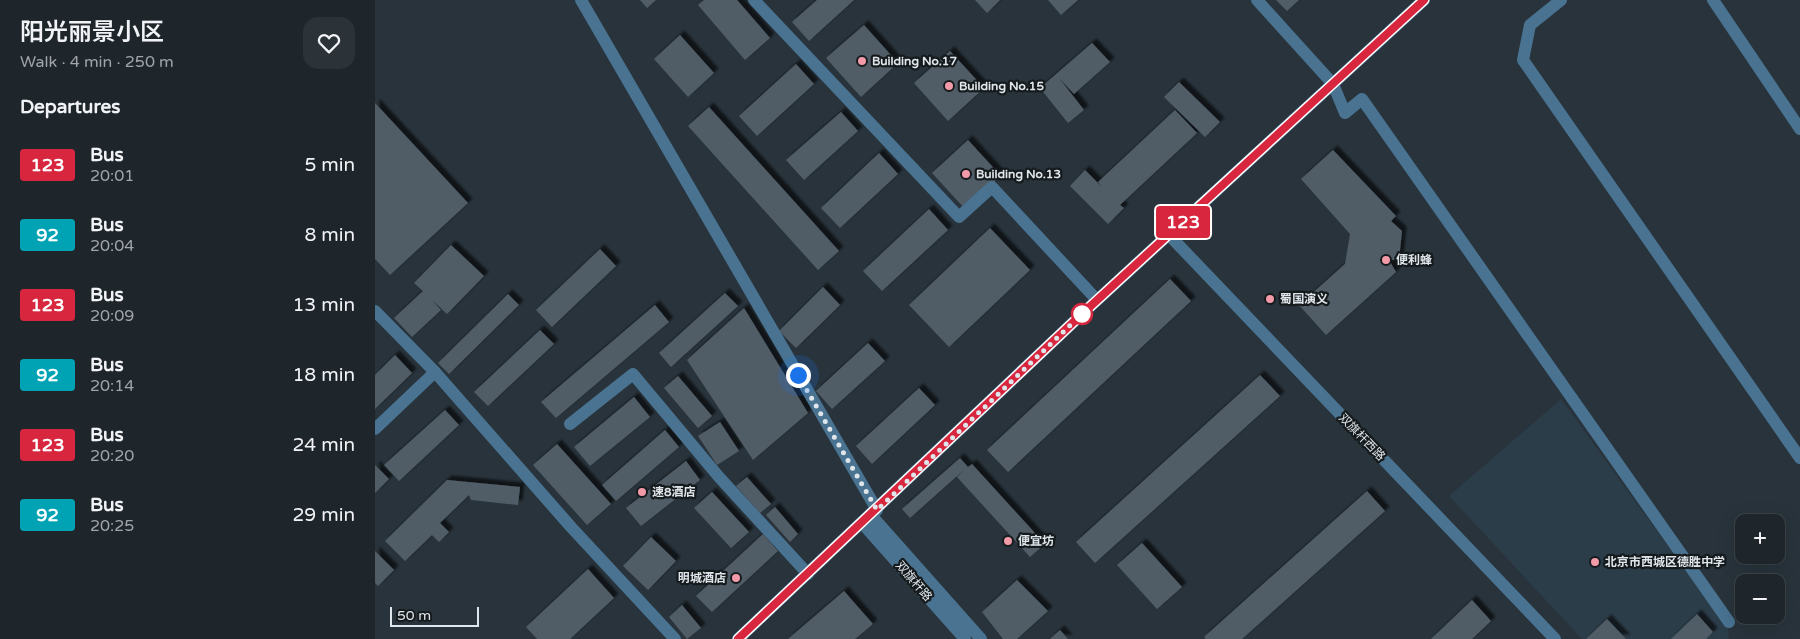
<!DOCTYPE html>
<html lang="en">
<head>
<meta charset="utf-8">
<style>
	body { margin:0; font-family:"Varela Round","Noto Sans SC",sans-serif; background:#2b3238; color:#f1f3f6; height:100vh; display:flex; flex-direction:column; font-size:19px; white-space:nowrap }
	* { box-sizing:border-box; margin:0 }
	p { font-size:16px; color:#a1a5a9 }
	.icon { flex:none; width:28px; height:28px; fill:none; stroke:currentColor; stroke-width:2; stroke-linecap:round; stroke-linejoin:round }
	.map { position:relative; flex:1; overflow:hidden }
	.details { display:flex; flex-direction:column; background:#1e262c; width:375px }
	.details>* { flex:none }
	.badge { padding:0 10px; border-radius:4px; font-size:18px; line-height:32px }
	.buttons { position:absolute; left:1360px; top:514px; display:grid; gap:10px }
	.buttons a { display:grid; place-items:center; width:50px; height:50px; border-radius:10px; background:#1e262c; box-shadow:0 5px 20px #0002,0 0 0 1px #3c4348; font-size:25px }
	.scale { position:absolute; left:15px; bottom:12px; width:89px; box-sizing:border-box; padding-left:5px; border:2px solid #dfe6eb; border-top:0; font-size:14px; line-height:18px; white-space:nowrap; color:#dfe6eb; -webkit-text-stroke:4px #151a1d; paint-order:stroke }
	.you { position:absolute; width:25px; height:25px; margin:-12px; border:4px solid #fff; border-radius:50%; background:#1a73e8; box-shadow:0 0 0 8px #1a73e833 }
	.map>.badge { position:absolute; translate:-50% -50%; box-shadow:0 0 0 2px #fff }
	h2 { padding:0 20px; font-size:19px; line-height:45px }
	.round { display:grid; place-items:center; flex:none; width:52px; height:52px; border-radius:15px; background:#2b3238 }
	.head { display:flex; align-items:center; justify-content:space-between; height:85px; padding:0 20px }
	h1 { font-size:24px; font-weight:600; line-height:38px }
	ul { padding:0; list-style:none }
	li { display:flex; align-items:center; gap:15px; height:70px; padding:0 20px }
	li div { flex:1 }
	li b { display:block; font-size:19px }
	li em { font-style:normal }
	li .badge { min-width:55px; font-weight:700; text-align:center }
	main { display:flex; flex:1; min-height:0 }
	.map>svg:first-child { display:block }
</style>
</head>
<body>
<main>
<section class="details">
<div class="head"><div><h1>阳光丽景小区</h1><p>Walk · 4 min · 250 m</p></div><a class="round"><svg class="icon" aria-label="heart" viewBox="0 0 24 24"><path d="M12 20l-8-8c-3-5 5-10 8-4 3-6 11-1 8 4z"/></svg></a></div>
<h2>Departures</h2>
<ul>
<li><span class="badge" style="background:#d7263d;color:#fff">123</span><div><b>Bus</b><p>20:01</p></div><em>5 min</em></li>
<li><span class="badge" style="background:#00a3b4;color:#fff">92</span><div><b>Bus</b><p>20:04</p></div><em>8 min</em></li>
<li><span class="badge" style="background:#d7263d;color:#fff">123</span><div><b>Bus</b><p>20:09</p></div><em>13 min</em></li>
<li><span class="badge" style="background:#00a3b4;color:#fff">92</span><div><b>Bus</b><p>20:14</p></div><em>18 min</em></li>
<li><span class="badge" style="background:#d7263d;color:#fff">123</span><div><b>Bus</b><p>20:20</p></div><em>24 min</em></li>
<li><span class="badge" style="background:#00a3b4;color:#fff">92</span><div><b>Bus</b><p>20:25</p></div><em>29 min</em></li>
</ul>
</section>
<div class="map">
<svg width="1425" height="639" viewBox="0 0 1425 639">
	<defs>
		<filter id="shadow"><feDropShadow dx="4.5" dy="-4.5" stdDeviation="1" flood-color="#0009"/></filter>
	</defs>
	<rect width="100%" height="100%" fill="#28333b"/>
	<path fill="#2c3d4a" d="M1186,399l167,230 1,10h-147l-133,-143z"/>
	<path fill="#515d66" filter="url(#shadow)" d="M265,0h16l-9,8z
		M329,0h33l33,38 -25,22 -47,-55z
		M442,0h37l-45,41 -17,-19z
		M600,0h25l-13,13z
		M673,0h30l-17,15z
		M901,0h23l-12,11z
		M489,25l34,38 -37,34 -35,-39z
		M305,35l34,38 -26,24 -34,-38z
		M717,43l18,19 -36,32 -15,-16 25,32 -16,13 -28,-35z
		M575,51l34,37 -36,33 -34,-38z
		M421,64l18,20 -57,52 -18,-20z
		M804,82l41,40 -15,15 -41,-40z
		M0,103l93,100 -78,72 -15,-16z
		M334,107l130,144 -21,19 -130,-144z
		M800,110l22,23 -77,72 4,3 -16,16 -38,-38 15,-16 18,18 -5,-6z
		M466,112l17,19 -54,49 -18,-20z
		M593,140l33,36 -36,33 -33,-36z
		M958,150l63,66 -5,5 11,10 -3,29h-10l7,12 -70,63 -27,-30 46,-41 5,-30 -49,-55z
		M504,153l19,21 -58,54 -19,-20z
		M554,209l19,21 -66,61 -19,-20z
		M615,228l40,42 -81,77 -40,-42z
		M76,245l33,31 -37,38 -15,-14 9,10 -29,27 -18,-19 29,-27 -9,-8z
		M225,249l16,17 -64,61 -16,-17z
		M795,279l21,22 -183,171 -21,-22z
		M448,287l17,18 -44,43 -17,-17z
		M350,293l13,13 -67,61 -12,-14z
		M133,294l11,11 -70,69 -11,-11z
		M280,305l14,17 -113,96 -15,-16z
		M369,308l64,105 -55,47 -66,-100z
		M165,330l14,14 -66,62 -14,-14z
		M493,343l17,18 -53,48 -16,-18z
		M20,355l17,18 -37,36v-34z
		M885,375l20,21 -185,167 -19,-21z
		M303,376l34,40 -14,12 -34,-40z
		M544,388l16,17 -63,59 -16,-18z
		M259,397l16,20 -60,49 -16,-19z
		M70,410l14,15 -60,56 -15,-16z
		M345,422l19,29 -22,14 -19,-29z
		M290,430l14,17 -63,54 -14,-16z
		M182,444l54,60 -24,21 -54,-60z
		M585,458l8,9 4,-3 73,80 -15,13 -73,-80 8,-8 -55,49 -8,-9z
		M311,461l14,19 -59,46 -15,-18z
		M0,465l14,14 -14,14z
		M372,477l24,27 -11,9 -24,-27z
		M72,480l73,7 -2,18 -47,-5 -2,-5 -29,28 9,9 -10,10 -7,-7 -27,26 -20,-20z
		M992,491l18,20 -143,128h-36l-2,-2z
		M337,492l37,40 -18,16 -37,-40z
		M400,507l23,27 -8,8 -24,-27z
		M388,534l15,17 -66,61 -16,-16z
		M276,537l25,24 -28,29 -25,-24z
		M767,543l40,44 -25,22 -40,-44z
		M0,551l19,19 -16,16 -3,-3z
		M213,569l26,29 -44,41h-33l-11,-12z
		M642,580l31,31 -31,28h-14l-21,-27z
		M469,591l29,33 -18,15h-67z
		M1097,600l19,21 -19,18h-41z
		M307,605l19,23 -14,11 -18,-22z
		M1322,614l16,18 -7,7h-35z
		M1232,619l19,20h-40z
		M685,630l8,9h-18z"/>
	<g fill="none" stroke-linecap="round" stroke-linejoin="round">
		<path stroke="#497391" stroke-width="12" d="M206,0l296,510
			M379,0l205,217 33,-30 105,113
			M882,0l76,84 12,29 17,-14 367,523
			M1186,0l-31,25 -7,35 277,398
			M1338,0l87,129
			M794,235l386,404
			M0,311l60,61 136,155 104,112
			M195,424l63,-50 86,103 89,97
			M0,429l60,-57
			M496,515l110,124
			M487,523l103,116
			M363,639l344,-325 342,-314"/>
	</g>
	<g fill="none" stroke-linecap="round" stroke-linejoin="round">
		<g stroke="#fff" stroke-width="11">
			<path id="line" d="M363,639l344,-325 342,-314"/>
		</g>
		<use href="#line" stroke="#d7263d" stroke-width="8"/>
		<path stroke="#dfe6eb" stroke-width="5" stroke-dasharray="0 9" d="M423,375l79,135 205,-196"/>
	</g>
	<g fill="#f39aa9" stroke="#151a1d" stroke-width="2">
		<circle cx="487" cy="61" r="5"/>
		<circle cx="574" cy="86" r="5"/>
		<circle cx="591" cy="174" r="5"/>
		<circle cx="1011" cy="260" r="5"/>
		<circle cx="895" cy="299" r="5"/>
		<circle cx="267" cy="492" r="5"/>
		<circle cx="633" cy="541" r="5"/>
		<circle cx="1220" cy="562" r="5"/>
		<circle cx="361" cy="578" r="5"/>
	</g>
	<circle fill="#fff" stroke="#d7263d" stroke-width="2.5" cx="707" cy="314" r="10"/>
	<g text-anchor="middle" stroke-width="4.5" stroke-linejoin="round" paint-order="stroke">
		<g font-size="12" font-weight="bold" fill="#dfe6eb" stroke="#151a1d" text-anchor="start">
			<text x="497" y="65">Building No.17</text>
			<text x="584" y="90">Building No.15</text>
			<text x="601" y="178">Building No.13</text>
			<text x="1021" y="264">便利蜂</text>
			<text x="905" y="303">蜀国演义</text>
			<text x="277" y="496">速8酒店</text>
			<text x="643" y="545">便宜坊</text>
			<text x="1230" y="566">北京市西城区德胜中学</text>
			<text x="351" y="582" text-anchor="end">明城酒店</text>
		</g>
		<g font-size="12" fill="#dfe6eb" stroke="#151a1d">
			<text transform="translate(987 437) rotate(46)" y="4">双旗杆西路</text>
			<text transform="translate(539 581) rotate(49)" y="4">双旗杆路</text>
		</g>
	</g>
</svg>
<div class="buttons">
<a>+</a>
<a>−</a>
</div>
<div class="scale">50 m</div>
<div class="you" style="left:423px;top:375px"></div>
<b class="badge" style="left:808px;top:222px;background:#d7263d;color:#fff">123</b>
</div>
</main>
</body>
</html>
